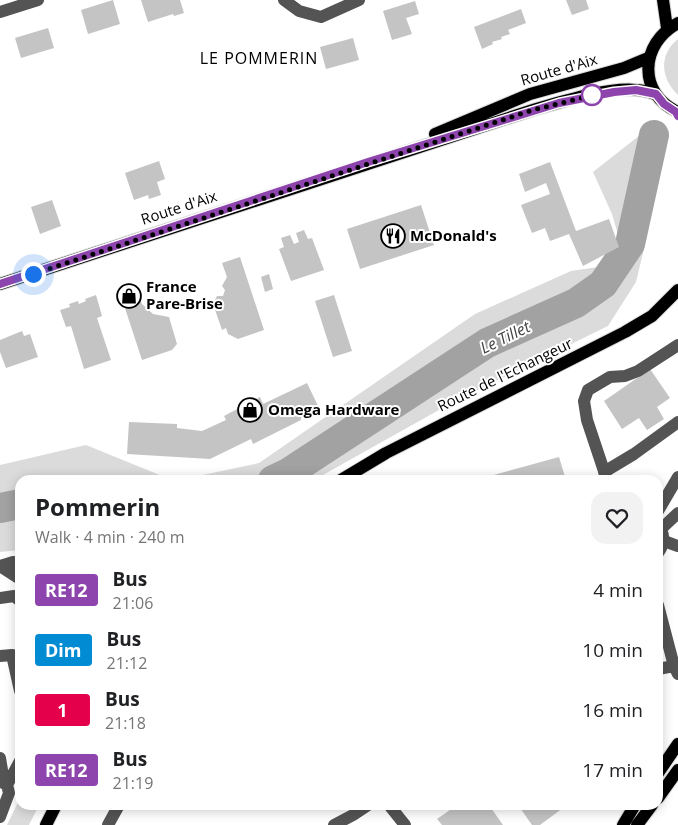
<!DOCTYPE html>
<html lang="en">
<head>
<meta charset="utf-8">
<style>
	body { margin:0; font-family:"Open Sans",sans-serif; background:#f2f2f2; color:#202124; height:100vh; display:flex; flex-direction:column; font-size:19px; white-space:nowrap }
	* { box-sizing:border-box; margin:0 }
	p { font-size:16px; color:#757577 }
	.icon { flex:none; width:28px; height:28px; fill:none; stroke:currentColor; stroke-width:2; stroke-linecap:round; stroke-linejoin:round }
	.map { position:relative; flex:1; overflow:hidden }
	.side { position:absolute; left:15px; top:475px; width:648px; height:335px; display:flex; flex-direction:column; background:#fff; border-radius:15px; box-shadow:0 2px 12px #0003 }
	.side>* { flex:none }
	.badge { padding:0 10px; border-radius:4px; font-size:18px; line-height:32px }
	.you { position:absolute; width:25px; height:25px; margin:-12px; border:4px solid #fff; border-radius:50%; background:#1a73e8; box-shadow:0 0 0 8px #1a73e833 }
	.map>.badge { position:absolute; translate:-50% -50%; box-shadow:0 0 0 2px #fff }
	.round { display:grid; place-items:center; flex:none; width:52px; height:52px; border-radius:15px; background:#f2f2f2 }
	.overview { display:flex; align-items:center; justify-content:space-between; height:85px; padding:0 20px }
	h1 { font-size:24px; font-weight:700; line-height:38px }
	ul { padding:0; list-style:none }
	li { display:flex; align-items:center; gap:15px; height:60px; padding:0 20px }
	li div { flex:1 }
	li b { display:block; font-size:19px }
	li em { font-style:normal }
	li .badge { min-width:55px; font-weight:700; text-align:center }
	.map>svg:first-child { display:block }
</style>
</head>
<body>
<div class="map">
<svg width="678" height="825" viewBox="0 0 678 825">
	<rect width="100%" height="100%" fill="#fff"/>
	<path fill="#dbdbdb" d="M678,39v56c-17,-16 -20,-40 0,-56z
		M640,135l19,12 -7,40 -5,49 -11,46 -28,44 -153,75 -141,79h-135l80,-17 216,-149 96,-43 34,-5 17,-18 -10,-34 -19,-42z
		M86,445l86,35h-152v70l-20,2v-87z
		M20,798v7h19l-10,20h-22z"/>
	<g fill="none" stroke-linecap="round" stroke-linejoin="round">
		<path stroke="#a2a2a2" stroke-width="30" d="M273,480l15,-7 199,-130 89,-40 27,-19 27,-40 24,-109
			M0,508l20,-4"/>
	</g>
	<path fill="#c4c4c4" d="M113,0l7,24 -32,10 -7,-24z
		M141,0h39l4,13 -10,3 -1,-2 -25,8z
		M566,0h20l3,9 -17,6z
		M415,1l4,13 -13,4 6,16 -20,6 -9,-29z
		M521,9l5,14 -18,7 2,4 -9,3 1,2 -10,3 1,2 -11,5 -8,-22z
		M48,28l6,20 -33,10 -6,-20z
		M353,38l6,22 -33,9 -6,-22z
		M159,161l6,18 -8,3 4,13 -12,4 -1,-4 -14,5 -9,-27z
		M550,162l26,69 33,-12 10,28 -36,19 -14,-32 -19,7 -5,-13 -13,5 -11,-28 29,-11 -4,-11 -21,9 -6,-18z
		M52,200l9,26 -21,8 -9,-27z
		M421,205l13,40 -74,24 -13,-40z
		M304,230l4,9 4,-1 12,32 -33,11 -12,-32 5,-2 -3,-9 9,-3 4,9 5,-2 -3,-9z
		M240,257l24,73 -26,9 -10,-5 -2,-6 -4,2 -9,-26 4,-8h6l2,-6 -3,-4 5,-9 -5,-14z
		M269,274l4,15 -8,3 -4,-15z
		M135,287l7,17 11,10 16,3 8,27 -5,6 -30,10 -22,-67z
		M96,295l6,21 -5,2 14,42 -27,9 -13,-43 -5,1 -6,-17 10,-3 -1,-3 9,-3 1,3 7,-3 -1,-2z
		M334,295l18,56 -19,6 -18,-56z
		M22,331l2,5 6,-2 8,23 -32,11 -6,-16v-12z
		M650,369l20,29 -13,9 7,12 -17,11 -8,-12 -17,11 -18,-28z
		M307,383l12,25 -18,9v3l-48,24 -2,-5 -41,20 -83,-5 2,-32 48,2v4l25,3 24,-11 -2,-4 36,-19 3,7z
		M559,457l7,23h-87v-1z
		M457,805h32l14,20h-61l-5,-6z
		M518,805h49l-27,20h-8z"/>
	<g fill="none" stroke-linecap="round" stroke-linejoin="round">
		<g stroke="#dbdbdb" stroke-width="14">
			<path id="major" d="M663,0l4,28
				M678,23c-38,20 -41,71 0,89
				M435,134l95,-40 94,-26 24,-10
				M0,284l533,-174c27,-8 76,-23 103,-20 7,0 13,2 19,4
				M341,480l45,-27 239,-121 27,-16 26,-26
				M658,773l20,-29
				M658,798l20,-28
				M46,825l10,-20
				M623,825l12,-20
				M637,825l15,-20"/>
		</g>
		<path stroke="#545454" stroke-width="12" d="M284,0l15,11 22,6 38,-17
			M0,12l38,-12
			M604,472l30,-18 44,-32
			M607,480l-20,-60 -3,-19 4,-11 22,-13 15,-1 13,-5 40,-26
			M658,511l20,-34
			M658,525c7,9 7,19 0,28
			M661,529l17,-16
			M664,541l14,5
			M0,566l20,13
			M0,566l13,-4 7,1
			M0,598l14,-2 6,5
			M658,605l16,61 4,8
			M0,656l12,-1 8,36
			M658,669l16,-3
			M0,758l4,24
			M0,781l7,4 2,8 -9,24
			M7,785l13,-24
			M389,805l16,20
			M108,825l11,-20
			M334,825l19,-10 15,-10"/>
		<use href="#major" stroke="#000" stroke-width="12"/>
	</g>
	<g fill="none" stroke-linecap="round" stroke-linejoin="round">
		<g stroke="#fff" stroke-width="11">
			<path id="line" d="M0,284l368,-122 191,-59 55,-11 22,-2 20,4 8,10 12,8 2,4"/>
		</g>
		<use href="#line" stroke="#8e44ad" stroke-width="8"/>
		<path stroke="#000" stroke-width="5" stroke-dasharray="0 9" d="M33,274l500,-164 65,-16 -6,1"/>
	</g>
	<defs>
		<g id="restaurant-ring" transform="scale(1.25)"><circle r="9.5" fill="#fff" stroke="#000" stroke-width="1.5"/><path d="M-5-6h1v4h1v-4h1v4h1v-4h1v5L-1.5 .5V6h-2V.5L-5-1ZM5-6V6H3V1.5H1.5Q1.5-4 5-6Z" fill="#000"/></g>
		<g id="shop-ring" transform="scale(1.25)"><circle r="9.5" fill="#fff" stroke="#000" stroke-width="1.5"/><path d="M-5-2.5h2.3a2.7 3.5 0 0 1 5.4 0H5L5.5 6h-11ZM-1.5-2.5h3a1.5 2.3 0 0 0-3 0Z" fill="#000"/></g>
	</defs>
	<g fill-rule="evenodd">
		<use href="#restaurant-ring" x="393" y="236"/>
		<use href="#shop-ring" x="129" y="296"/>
		<use href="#shop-ring" x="250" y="410"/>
	</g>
	<circle fill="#fff" stroke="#8e44ad" stroke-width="2.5" cx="592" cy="95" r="10"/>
	<g text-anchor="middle" stroke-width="4" stroke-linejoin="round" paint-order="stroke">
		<g font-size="15" fill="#000" stroke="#fff">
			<text transform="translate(559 70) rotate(-16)" y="5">Route d'Aix</text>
			<text transform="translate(179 208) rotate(-18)" y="5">Route d'Aix</text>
			<text transform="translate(505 375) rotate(-26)" y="5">Route de l'Echangeur</text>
		</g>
		<g font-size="15" font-weight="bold" fill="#000" stroke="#fff" text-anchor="start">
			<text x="410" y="241">McDonald's</text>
			<text x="146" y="292">France<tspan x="146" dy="17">Pare-Brise</tspan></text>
			<text x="268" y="415">Omega Hardware</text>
		</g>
		<g font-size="16" letter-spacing="1" fill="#000" stroke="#fff">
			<text x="259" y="64">LE POMMERIN</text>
		</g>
		<g font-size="16" font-style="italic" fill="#434343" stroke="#fff">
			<text transform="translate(505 337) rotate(-26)" y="6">Le Tillet</text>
		</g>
	</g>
</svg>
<div class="you" style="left:33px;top:274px"></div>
<section class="side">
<div class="overview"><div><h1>Pommerin</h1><p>Walk · 4 min · 240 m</p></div><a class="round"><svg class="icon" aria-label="heart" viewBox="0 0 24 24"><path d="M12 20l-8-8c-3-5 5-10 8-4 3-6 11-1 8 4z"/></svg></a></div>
<ul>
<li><span class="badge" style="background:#8e44ad;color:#fff">RE12</span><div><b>Bus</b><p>21:06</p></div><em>4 min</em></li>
<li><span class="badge" style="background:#008bd2;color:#fff">Dim</span><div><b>Bus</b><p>21:12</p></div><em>10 min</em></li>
<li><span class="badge" style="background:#e5004c;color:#fff">1</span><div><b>Bus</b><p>21:18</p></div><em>16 min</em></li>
<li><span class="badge" style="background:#8e44ad;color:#fff">RE12</span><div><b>Bus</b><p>21:19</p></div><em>17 min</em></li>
</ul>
</section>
</div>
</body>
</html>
